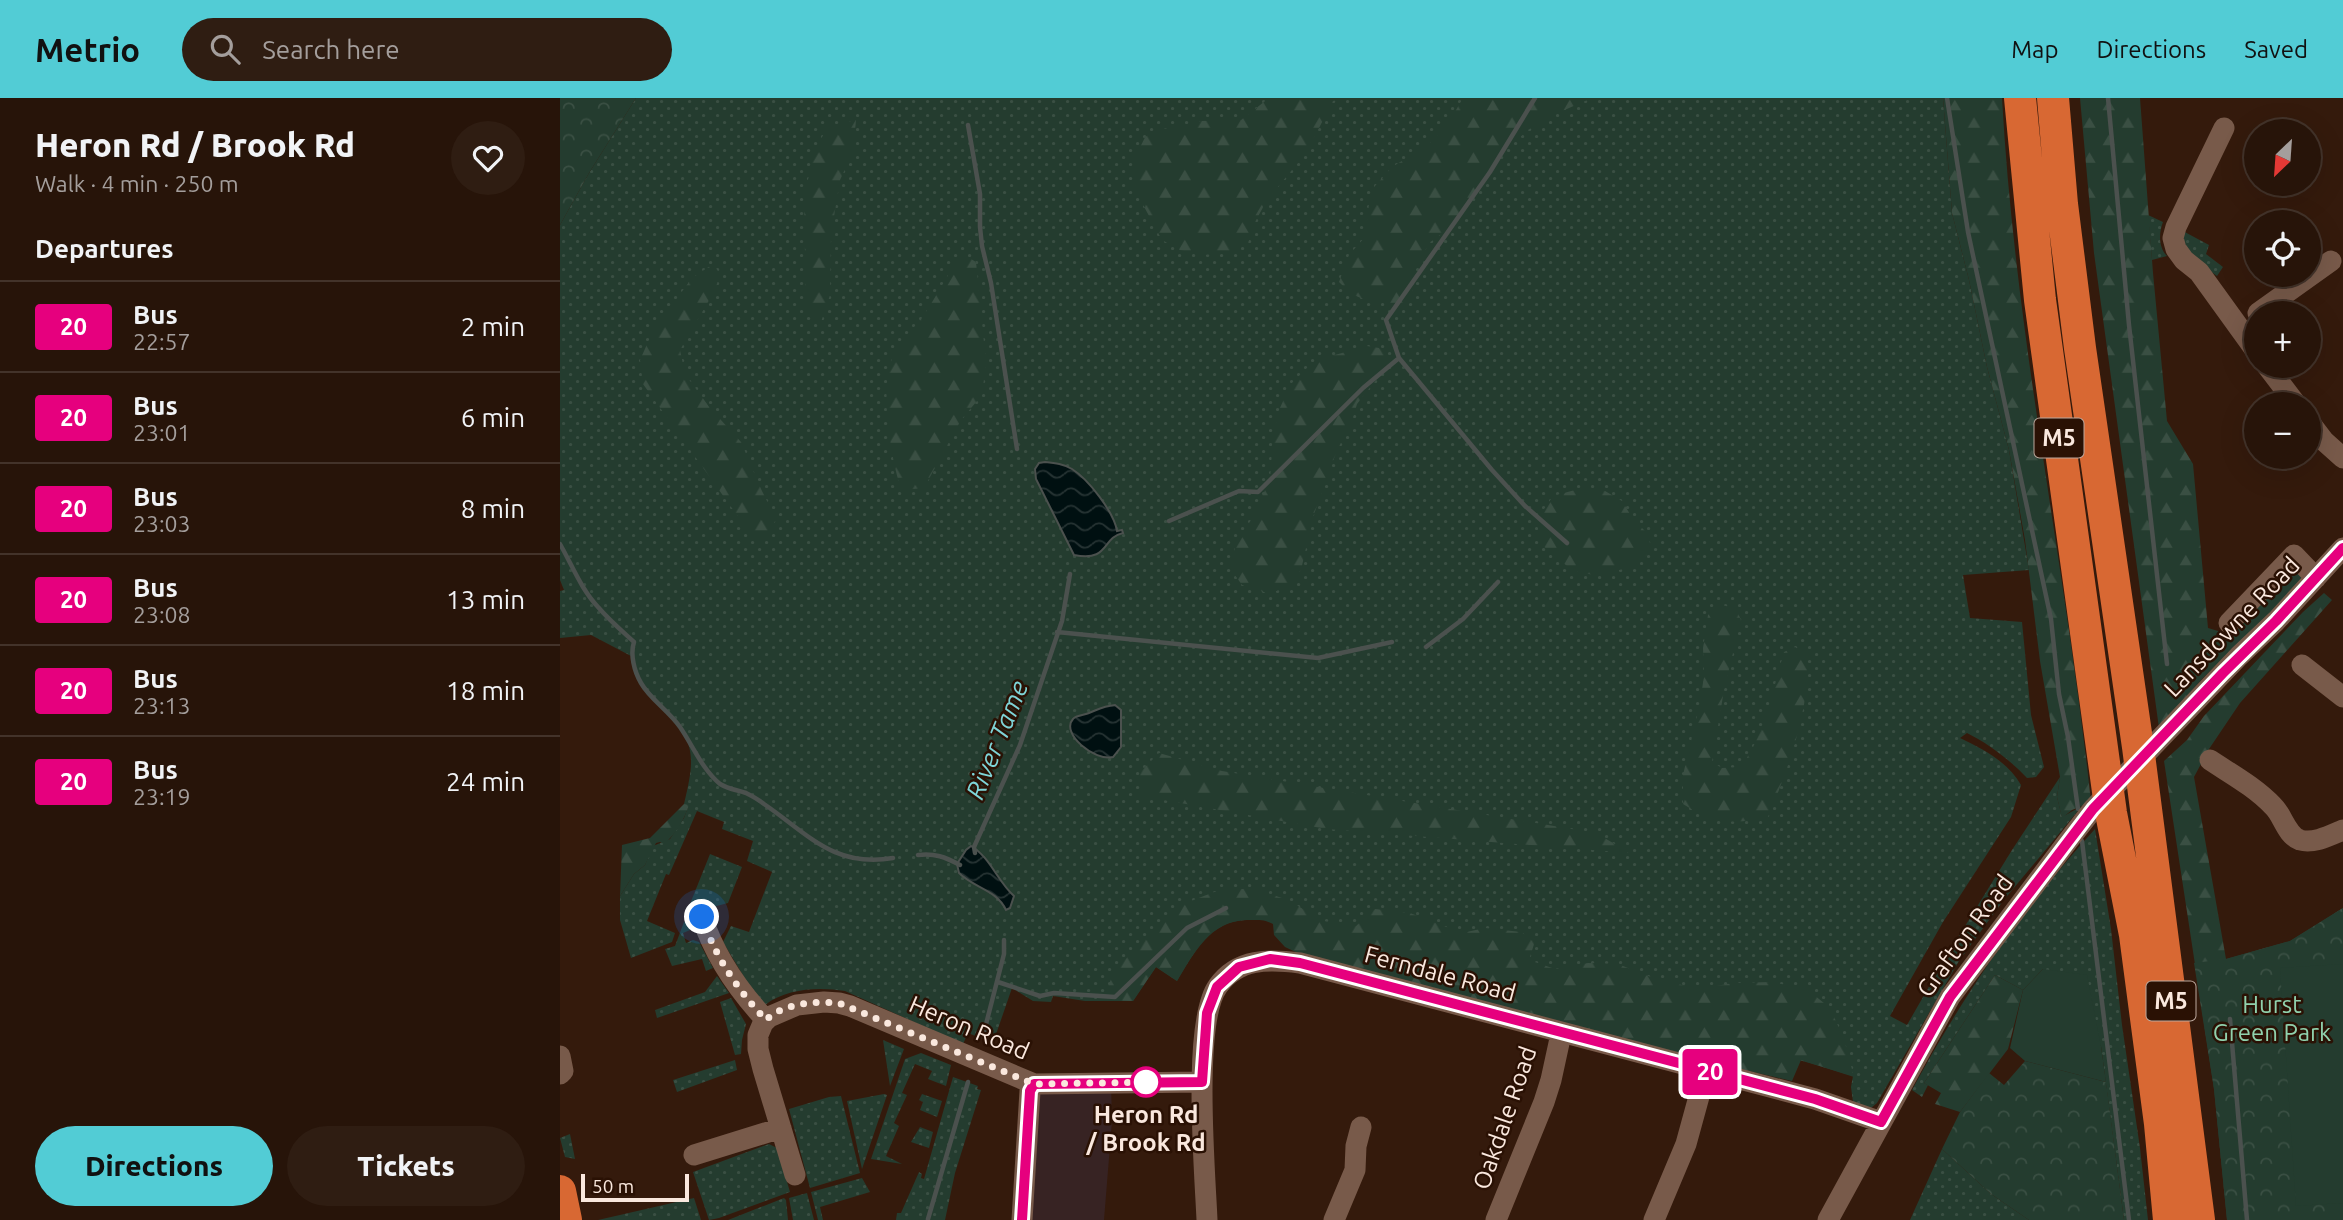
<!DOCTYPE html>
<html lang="en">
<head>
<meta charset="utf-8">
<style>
	body { margin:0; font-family:Ubuntu,sans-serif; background:#2f1d12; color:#f1f3f6; height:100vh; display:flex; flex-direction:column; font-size:26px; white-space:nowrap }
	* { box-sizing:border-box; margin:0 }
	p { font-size:23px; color:#a49e9c }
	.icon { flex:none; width:38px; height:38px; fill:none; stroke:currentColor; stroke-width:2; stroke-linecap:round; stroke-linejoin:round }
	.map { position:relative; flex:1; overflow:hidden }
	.details { display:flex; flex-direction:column; background:#271409; width:560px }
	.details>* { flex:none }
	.badge { padding:0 14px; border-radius:5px; font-size:24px; line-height:46px }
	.needle { width:46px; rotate:205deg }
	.tools { position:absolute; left:1684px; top:21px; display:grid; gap:14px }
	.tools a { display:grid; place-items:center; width:77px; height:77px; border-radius:50%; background:#271409; box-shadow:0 7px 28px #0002,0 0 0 2px #43332a; font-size:35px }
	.scale { position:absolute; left:21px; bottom:18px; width:108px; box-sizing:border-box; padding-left:7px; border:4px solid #fae8de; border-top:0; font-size:19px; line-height:24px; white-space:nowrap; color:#fae8de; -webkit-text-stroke:5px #2a1104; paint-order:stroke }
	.you { position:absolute; width:35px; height:35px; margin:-18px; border:5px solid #fff; border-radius:50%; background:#1a73e8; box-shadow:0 0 0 10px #1a73e833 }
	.map>.badge { position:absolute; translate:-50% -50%; box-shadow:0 0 0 4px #fff }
	h2 { padding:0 35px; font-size:26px; line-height:63px }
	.round { display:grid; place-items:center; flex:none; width:74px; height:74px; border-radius:37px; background:#2f1d12 }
	.summary { display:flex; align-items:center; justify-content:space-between; height:119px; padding:0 35px }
	h1 { font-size:33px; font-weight:800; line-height:52px }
	.primary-button { display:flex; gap:14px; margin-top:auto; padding:14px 35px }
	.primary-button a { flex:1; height:80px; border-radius:42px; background:#52ccd5; color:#111; font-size:28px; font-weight:800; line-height:80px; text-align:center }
	.primary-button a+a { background:#2f1d12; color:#f1f3f6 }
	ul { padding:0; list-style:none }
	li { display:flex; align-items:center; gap:21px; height:91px; padding:0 35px; border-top:2px solid #43332a }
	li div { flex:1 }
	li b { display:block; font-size:26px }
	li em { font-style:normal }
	li .badge { min-width:77px; font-weight:700; text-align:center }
	header { display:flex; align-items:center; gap:42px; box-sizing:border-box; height:98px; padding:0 35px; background:#52ccd5; color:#111 }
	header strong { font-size:33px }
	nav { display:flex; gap:38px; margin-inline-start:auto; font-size:24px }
	.search { width:490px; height:63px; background:#2f1d12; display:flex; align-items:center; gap:18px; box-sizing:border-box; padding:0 24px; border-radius:38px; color:#a49e9c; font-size:26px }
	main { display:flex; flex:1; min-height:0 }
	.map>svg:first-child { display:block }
</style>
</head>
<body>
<header>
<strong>Metrio</strong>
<div class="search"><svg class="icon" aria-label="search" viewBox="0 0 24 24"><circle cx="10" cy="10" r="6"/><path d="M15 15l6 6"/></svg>Search here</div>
<nav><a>Map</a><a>Directions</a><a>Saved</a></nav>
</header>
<main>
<section class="details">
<div class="summary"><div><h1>Heron Rd / Brook Rd</h1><p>Walk · 4 min · 250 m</p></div><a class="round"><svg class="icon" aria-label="heart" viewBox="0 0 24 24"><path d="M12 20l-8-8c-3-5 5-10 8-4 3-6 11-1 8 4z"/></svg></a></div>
<h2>Departures</h2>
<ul>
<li><span class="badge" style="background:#e6007e;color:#fff">20</span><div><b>Bus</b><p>22:57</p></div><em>2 min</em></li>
<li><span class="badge" style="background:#e6007e;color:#fff">20</span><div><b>Bus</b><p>23:01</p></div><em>6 min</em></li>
<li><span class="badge" style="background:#e6007e;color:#fff">20</span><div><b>Bus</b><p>23:03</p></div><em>8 min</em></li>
<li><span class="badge" style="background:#e6007e;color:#fff">20</span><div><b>Bus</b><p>23:08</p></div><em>13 min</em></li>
<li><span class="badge" style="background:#e6007e;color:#fff">20</span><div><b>Bus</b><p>23:13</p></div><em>18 min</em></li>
<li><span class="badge" style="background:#e6007e;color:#fff">20</span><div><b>Bus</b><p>23:19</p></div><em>24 min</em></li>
</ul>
<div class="primary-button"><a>Directions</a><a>Tickets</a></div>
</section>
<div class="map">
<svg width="1783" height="1122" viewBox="0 0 1783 1122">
	<defs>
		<pattern id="grass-dots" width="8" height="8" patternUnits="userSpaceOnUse" patternTransform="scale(1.75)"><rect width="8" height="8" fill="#243c2f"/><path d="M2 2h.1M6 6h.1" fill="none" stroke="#3a4f43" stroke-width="1.8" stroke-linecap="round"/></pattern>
		<pattern id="forest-firs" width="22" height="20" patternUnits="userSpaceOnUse" patternTransform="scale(1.75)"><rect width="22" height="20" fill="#243c2f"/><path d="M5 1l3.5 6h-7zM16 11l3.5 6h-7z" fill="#3a4f43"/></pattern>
		<pattern id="park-crowns" width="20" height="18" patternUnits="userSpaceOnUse" patternTransform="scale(1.75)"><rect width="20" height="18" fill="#243c2f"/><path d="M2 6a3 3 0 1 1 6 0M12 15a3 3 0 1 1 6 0" fill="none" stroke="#3a4f43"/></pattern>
		<pattern id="water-waves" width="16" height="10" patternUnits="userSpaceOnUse" patternTransform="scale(1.75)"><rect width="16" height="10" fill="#001011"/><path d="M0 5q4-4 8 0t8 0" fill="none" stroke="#263333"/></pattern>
	</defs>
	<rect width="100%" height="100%" fill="#341a0c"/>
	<path fill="#372323" d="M551,985l1,38 -8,99h-82l9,-130z"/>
	<path fill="url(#grass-dots)" d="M76,0h1307l9,115 17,67 18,87 22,83 20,120 -66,5 7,43 52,4 9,93 13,52 -8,10 -9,1c-17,-18 -38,-34 -60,-45l-7,5c23,11 48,24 61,47l-10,32 -68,105 -53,94 17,9 39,-68 66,-107 48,-73 -3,20 5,20 20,-11 -79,95 -44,60 -82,142 -6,5 -18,-6 -2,-15 2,-11 -74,-22 -509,-135c-11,1 -23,0 -33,2 -31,5 -46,37 -60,60l-21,-14 -23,34h-48l-32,-5 -2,6 -18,-1 -21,-13 -19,55 -25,-10 -5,11 -118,-53c-26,-4 -58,-3 -80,14l-18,-23 -24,-40 8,-16 18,6 23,-60 -25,-11 6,-20 -31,-12 2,-7 -27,-11 -28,64 -3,-1 -19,47 28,12 -3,9 -41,16 -11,-38v-24l14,-22 11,-9 8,-19 17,-7 14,-21 4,-11 -4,-3c11,-46 13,-63 -23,-98 -7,-7 -18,-15 -22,-24 -4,-8 -6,-17 -8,-26l-40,-21 -31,3v-47l4,-1 -4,-10v-355l29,-52z
		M1588,117l15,7c-4,10 -5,25 4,34l-15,4z
		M1621,132l28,15 -3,9 17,13 -6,9 -31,-22z
		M1535,731l16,100 11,96 18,123 8,72h-24l-23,-174 -58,-77 -20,21 -28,-15 -71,108 4,2 -6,12 -10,-7c51,-95 111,-182 183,-261z
		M150,756l32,13 -14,36 -42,11z
		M134,821l-4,11 -7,3 3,10 7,-3 6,2 14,26 -7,3 -4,-12 -30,7 -7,-17 10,-3 9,-24z
		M157,878l12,17 -72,25 -2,-8 50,-18z
		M171,900l15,26 -4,16 -1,14 -6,1 -15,-53z
		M323,942l21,9 -14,37z
		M361,955l30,12 -5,21 -18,-7 4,-8 -17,-7 -13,29 5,2 -13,28 5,3 -13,30 16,8 -31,-5 34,-100z
		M175,962l2,10 -60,22 -4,-12z
		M393,979l25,9 -1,3 4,1 -26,83 -10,47h-49l1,-7h4l18,-41 3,2 -1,4 3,1z
		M324,996l3,1 -25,74 -15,-68z
		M362,996l20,7 -5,16 -17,-7 3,-8 -4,-2z
		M281,998l19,77 -50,15 -21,-79 40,-12z
		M360,1029l13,5 -4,16 -18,-6z
		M10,1036l5,25 -10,-2 -5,-19z
		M209,1046l8,4 13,44 -71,26 -10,2 -16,-48z
		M1382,1051l49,45 38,26h-119z
		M302,1080l8,14 -50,15 3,13h-5l-7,-28z
		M247,1095l7,27h-21l-4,-22z
		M134,1100l7,22h-103z
		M224,1100l2,2 2,20h-60z"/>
	<path fill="url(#forest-firs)" d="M709,0h74l-10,3 -27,52 -39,47 -12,22 -7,21 -23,10 -24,2 -21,-5 -18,-10 -21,-39 -7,-20 1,-23 10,-21 16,-8 20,-2 20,-6 40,-1z
		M903,0h129l-39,17 -25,15 -26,23 -16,21 -19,36 -16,17 -22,16 -13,26 -4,23 -9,12c-29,-2 -43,0 -64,-22l10,-27 16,-18 4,-33 6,-18 17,-19 36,-22 20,-21z
		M1383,0h59c13,237 64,469 89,704l-19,8 -10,8 -5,-21 3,-20 -20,-116 -15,-121 -16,-90 -22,-83 -18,-87 -17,-67z
		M1520,0h60l13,175 14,148 26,43 15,164 20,6 65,-68 13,12 -104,101 -43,49 -65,-475z
		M296,22l-3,32 -13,28 -9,55 -1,60 -9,27 -15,-10 -2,-114 10,-46 14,-26z
		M401,155l15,9 10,101 -4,32 -21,25 -37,68 -23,2c-11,-37 -24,-108 -4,-143 7,-10 17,-19 25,-29 14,-21 26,-43 39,-65z
		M153,166l7,10 -5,16 -35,60 5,24 25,34 31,34 20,47 15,30 -8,17 -11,7 -114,-159 -3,-24 13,-29 39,-53z
		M807,248l12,2 8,6 -3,16 -27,34 -6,20 -14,26 -24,67 -12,53 -12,15 -19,9 -28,-9 -12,-17 6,-25 15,-23 19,-40 3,-44 6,-26 12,-26 18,-18 15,-8z
		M1015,392l30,1 17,10 11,18 14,14 5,17 -16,15 -37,11 -26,-5 -30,-25 -7,-25 17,-25z
		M1764,495l8,7 -92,103 -31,46 -15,28 32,182 64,-18 53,-33 -116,312 -13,-131 -50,-328 23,-21 17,-24 99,-104z
		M1159,506l17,5 5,11 -17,70 -12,72 10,6 19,-1c25,-35 31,-75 43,-115l11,-5 11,7c7,48 -19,118 -38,163 -35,8 -55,6 -85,-13v-29l17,-72 4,-27 -1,-28 5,-33z
		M599,655l63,18 374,62 34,20 -303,-24 -186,-33 -1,-24z
		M124,706l5,1c-5,15 -13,29 -25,39l-4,-2 -4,1 -11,22 -11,9 -14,22 2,-51 28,-7z
		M692,790l36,12 35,21 33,5 19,-17 35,4 52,20 23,-5 36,4 14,9 -6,19 26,9 33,-6 30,1 30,12 49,13 37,-6 38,-1 36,8 22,18 14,31 10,38 -53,-17 -9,21 -213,-50 -277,-76 -17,-8 -11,-12 -1,-11c-9,-5 -15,-4 -26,-4 -37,1 -53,33 -70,61l-21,-14 -23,34 -30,-1 10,-26 26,-31 42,-38 33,-13z
		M1435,877l28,15 -15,59 -48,63 -25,-8 6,-11 -17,-10z"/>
	<path fill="url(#park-crowns)" d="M0,0h76l-47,75 -29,52z
		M1783,810v312h-116l-13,-131 -20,-126 32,-4 64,-18z
		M1465,963l81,21 18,138h-95l-38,-26 -49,-45 18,-37 29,-39 15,12z"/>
	<path fill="#243c2f" d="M1783,866v239l-47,3 -16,-238z
		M1483,871l44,6 14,71 5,36 -81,-21 -15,-13 13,-58z"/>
	<path fill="url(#water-waves)" stroke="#4b514e" stroke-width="2" d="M485,364c10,1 19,2 27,7 16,10 42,43 45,62l5,-1 1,3c-22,5 -13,29 -49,22l-38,-76 -1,-10 4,-6z
		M555,607l6,5v37l-8,10c-18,5 -53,-24 -40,-38 3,-4 12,-4 16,-6 10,-4 15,-7 26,-8z
		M411,748c20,12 26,35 43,50l-4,12 -4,2c-9,-20 -32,-22 -47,-37l-2,-9 9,-14z"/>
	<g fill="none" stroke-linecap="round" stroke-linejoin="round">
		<path stroke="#4b514e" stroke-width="4.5" d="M1387,0l21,134 83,387 8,75 9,43 10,72
			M1548,0l21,227 38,339
			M408,27l12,69v33l2,19 9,37 26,166
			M839,260l93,112 33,36 42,37
			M609,423l70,-30 19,1 105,-104 36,-30 -13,-38 104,-148 45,-74
			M0,446c12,21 21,45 38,63 11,13 24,24 36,35 -4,12 0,29 7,41 9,16 28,28 39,44 13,19 22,42 40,57 8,5 17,6 26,9 6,3 13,7 18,11 44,30 70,64 129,54
			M497,534l261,26 74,-16
			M866,549l37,-28 35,-37
			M1522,743l47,379
			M415,755l-1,-6 46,-102 42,-124 8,-47
			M358,757c17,-2 27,2 42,10
			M438,884l42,14 14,-3 61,4 72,-69 39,-20
			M1670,921l17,201
			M423,938l21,-82v-14
			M368,1121l40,-137"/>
		<path stroke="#785a4a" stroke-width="21" d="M1664,30l-48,99 -3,11 3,11 8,11 15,12 57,79
			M1698,215l73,-52
			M1707,268l29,38
			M1748,322l16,21 19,17
			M1669,525l65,-68 22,23
			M1742,567l41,32
			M1650,662c21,14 45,27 63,46 10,9 13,29 27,34 14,4 31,-5 43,-10
			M142,819c13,40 36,73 64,103
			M0,958l3,15 -3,3
			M134,1057l87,-27
			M235,1077l-32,-106 -5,-20v-14l5,-12 6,-6 28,-12 27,-3 15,1 11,3 184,78 168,-2
			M462,1122l8,-129 4,-7
			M647,1122c-2,-48 -15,-199 11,-234 20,-28 51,-27 82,-23l515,136 66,23
			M774,1122l21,-50 1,-24 5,-19
			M936,1122l48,-118 7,-22 10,-46
			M1094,1122l32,-76 20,-73
			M1268,1122l122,-223 118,-156 25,-32 146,-153 37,-35 67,-73"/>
		<path stroke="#d86833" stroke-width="32" d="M1460,0l20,202 71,513 24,122 25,189 9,96
			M1493,0l9,106 18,144 58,399 61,473
			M0,1093l6,29"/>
	</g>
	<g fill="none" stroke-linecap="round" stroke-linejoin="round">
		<g stroke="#fff" stroke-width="16">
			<path id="line" d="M462,1122l8,-129 4,-7 168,-2 5,-69 10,-26 22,-20 31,-8 30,4 515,136 66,23 69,-125 143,-188 130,-136 53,-52 67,-73"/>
		</g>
		<use href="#line" stroke="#e6007e" stroke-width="10"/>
		<path stroke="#fae8de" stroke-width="7" stroke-dasharray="0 12.6" d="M142,819c13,40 36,73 64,103 18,-17 48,-19 73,-17l195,81 122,-2h-10"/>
	</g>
	<circle fill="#fff" stroke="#e6007e" stroke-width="3.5" cx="586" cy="984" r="14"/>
	<g text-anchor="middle" stroke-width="5" stroke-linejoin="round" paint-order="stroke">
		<g fill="#2a1104" stroke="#bca89d" stroke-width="2">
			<rect x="1474.5" y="320.5" width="49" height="39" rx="5"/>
			<rect x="1586.5" y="883.5" width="49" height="39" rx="5"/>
		</g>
		<g font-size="23" font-weight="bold" fill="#fae8de">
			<text x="1499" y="348">M5</text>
			<text x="1611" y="911">M5</text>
		</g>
		<g font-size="24" fill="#fae8de" stroke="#2a1104">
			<text transform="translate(1672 529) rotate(-46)" y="8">Lansdowne Road</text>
			<text transform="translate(1405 838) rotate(-54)" y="8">Grafton Road</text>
			<text transform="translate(880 876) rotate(15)" y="8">Ferndale Road</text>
			<text transform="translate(409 930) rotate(23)" y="8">Heron Road</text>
			<text transform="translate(945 1020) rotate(-71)" y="8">Oakdale Road</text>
		</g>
		<g font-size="24" fill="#90d1ad" stroke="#2a1104">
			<text x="1712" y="915">Hurst<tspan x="1712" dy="28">Green Park</tspan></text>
		</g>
		<g font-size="24" font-weight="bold" fill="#fae8de" stroke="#2a1104">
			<text x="586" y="1025">Heron Rd<tspan x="586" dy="28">/ Brook Rd</tspan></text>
		</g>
		<g font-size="26" font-style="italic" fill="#7ed4d7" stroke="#2a1104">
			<text transform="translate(437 642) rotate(-68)" y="9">River Tame</text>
		</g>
	</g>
</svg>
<div class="tools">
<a><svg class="needle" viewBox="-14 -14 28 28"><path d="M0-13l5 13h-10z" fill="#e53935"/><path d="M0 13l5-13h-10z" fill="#a49e9c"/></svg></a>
<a><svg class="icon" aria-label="locate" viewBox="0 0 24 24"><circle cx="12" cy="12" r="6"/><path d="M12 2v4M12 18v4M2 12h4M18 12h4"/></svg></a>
<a>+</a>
<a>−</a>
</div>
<div class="scale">50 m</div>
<div class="you" style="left:142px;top:819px"></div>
<b class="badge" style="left:1150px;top:974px;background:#e6007e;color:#fff">20</b>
</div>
</main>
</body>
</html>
